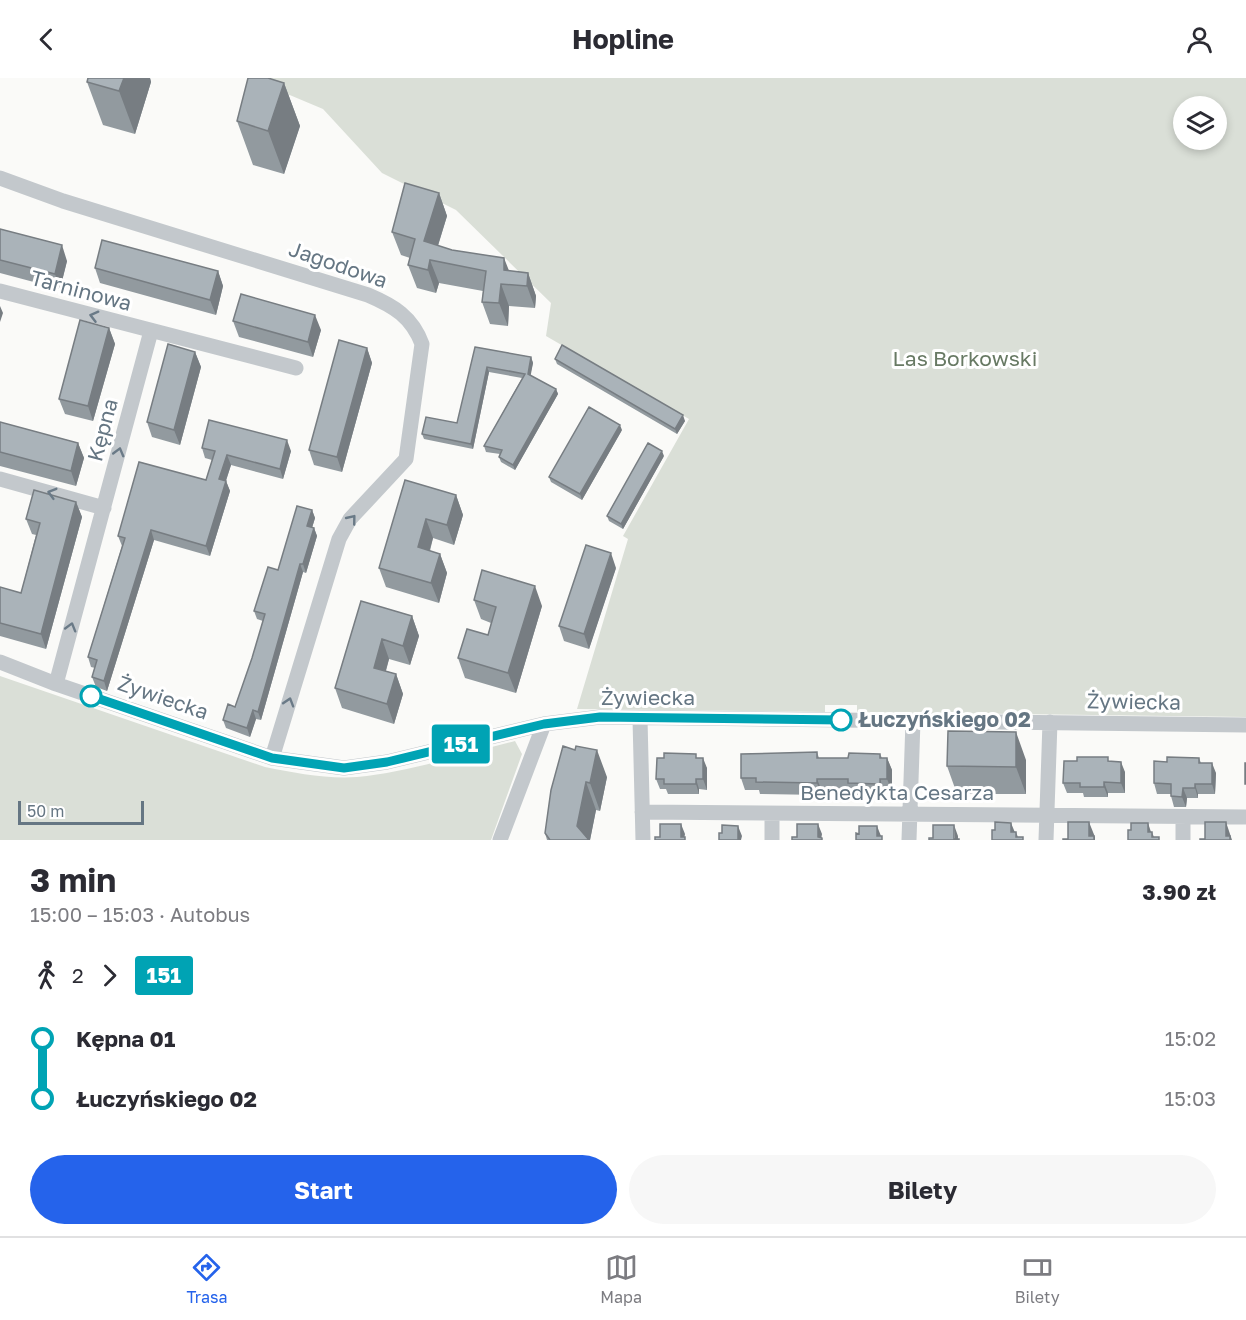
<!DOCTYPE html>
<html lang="pl">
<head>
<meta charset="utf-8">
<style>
	body { margin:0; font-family:"Golos Text",sans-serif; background:#f7f7f7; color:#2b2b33; height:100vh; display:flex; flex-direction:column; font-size:22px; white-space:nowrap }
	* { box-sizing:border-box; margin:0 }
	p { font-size:20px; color:#7c7c81 }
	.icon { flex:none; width:33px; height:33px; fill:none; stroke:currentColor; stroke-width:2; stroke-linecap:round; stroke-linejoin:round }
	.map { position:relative; height:762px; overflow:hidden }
	.side { display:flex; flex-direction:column; background:#fff; flex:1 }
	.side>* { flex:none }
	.badge { padding:0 12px; border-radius:4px; font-size:21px; line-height:39px }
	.buttons { position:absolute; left:1173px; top:18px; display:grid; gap:12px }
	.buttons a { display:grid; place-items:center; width:54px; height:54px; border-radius:50%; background:#fff; box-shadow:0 3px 9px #0003; font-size:30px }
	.scale { position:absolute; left:18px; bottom:15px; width:126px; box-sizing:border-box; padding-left:6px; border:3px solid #657683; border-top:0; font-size:16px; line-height:21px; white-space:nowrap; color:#657683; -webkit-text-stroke:4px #fff; paint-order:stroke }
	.map>.badge { position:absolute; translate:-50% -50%; box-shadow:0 0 0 3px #fff }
	.legs { display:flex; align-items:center; gap:9px; height:66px; padding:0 30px; font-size:20px }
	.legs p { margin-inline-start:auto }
	.head { display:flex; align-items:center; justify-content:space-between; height:102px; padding:0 30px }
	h1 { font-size:33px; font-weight:700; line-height:45px }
	.action { display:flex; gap:12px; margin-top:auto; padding:12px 30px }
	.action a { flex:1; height:69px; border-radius:36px; background:#2563eb; color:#fff; font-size:24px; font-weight:700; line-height:69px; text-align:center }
	.action a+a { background:#f7f7f7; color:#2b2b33 }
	ul { padding:0 30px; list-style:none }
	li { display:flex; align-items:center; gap:21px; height:60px; font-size:22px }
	li i { display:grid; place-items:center; width:9px; height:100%; margin:0 8px; background:currentColor }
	li i::after { content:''; width:15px; height:15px; margin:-8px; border:4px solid; border-radius:50%; background:#fff }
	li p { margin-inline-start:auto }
	li:first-child i { background:linear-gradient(#0000 50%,currentColor 0) }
	li:last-child i { background:linear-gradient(currentColor 50%,#0000 0) }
	header { display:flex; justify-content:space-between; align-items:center; height:78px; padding:0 30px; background:#fff; font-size:27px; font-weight:700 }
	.tabs { display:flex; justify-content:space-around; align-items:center; height:84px; border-top:2px solid #e1e1e2; background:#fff; font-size:16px; color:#7c7c81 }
	.tabs a { display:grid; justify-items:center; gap:3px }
	.tabs .active { color:#2563eb }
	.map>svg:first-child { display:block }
</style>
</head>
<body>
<header><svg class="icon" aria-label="back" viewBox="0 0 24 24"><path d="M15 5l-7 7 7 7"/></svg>Hopline<svg class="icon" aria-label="person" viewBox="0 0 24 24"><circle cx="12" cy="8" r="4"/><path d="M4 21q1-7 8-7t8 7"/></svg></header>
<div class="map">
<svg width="1246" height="762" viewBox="0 0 1246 762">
	<rect width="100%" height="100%" fill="#fafaf8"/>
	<path fill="#dadfd7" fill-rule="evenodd" d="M249,0h997v639l-389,-5v-7h-32v7l-248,-3 51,-170 -5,-3 66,-117 -143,-83 5,-33 -95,-93 -74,-37 -59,-64zM1184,28h32v34h-32z
		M0,598l265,91c30,6 61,12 92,10 53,-5 106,-23 158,-36l7,13 -31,86h-491z"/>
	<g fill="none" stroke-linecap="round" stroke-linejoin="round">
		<path stroke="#c3c8cc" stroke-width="15" d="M0,100l63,23 305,94c26,11 44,22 54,49l-16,115 -56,60 -11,20 -67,219
			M0,213l296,77
			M0,401l104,29
			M0,584l56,22 216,74 72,10 43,-6 157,-38 56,-7 646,8
			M56,606l95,-353
			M640,641l3,121
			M642,734l604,5
			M1183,740v22
			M500,762l44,-116
			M772,762v-26
			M909,762l4,-119
			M1046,762l4,-118"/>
	</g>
	<path fill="#929a9f" d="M88,0h62l1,4 -16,52 -32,-9 -16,-43z
		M284,5l16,43 -16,48 -31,-9 -16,-44z
		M439,115l8,23 -9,30 71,25 19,2 8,23 -1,12 -26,-2 -1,20 -18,-2 -8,-22 1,-11 -44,-8 -3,10 -19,-5 -9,-23 2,-7 -9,-3 -9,-23z
		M0,151l67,32 -7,28 -60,-16z
		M95,190l123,3 5,15 -7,29 -116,-32z
		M233,243l88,9 -8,27 -74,-20z
		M109,250l6,16 -22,77 -28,-7 -6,-15z
		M475,269l56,10 2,6 -3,12 26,14 2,5 -43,76 -14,-8 -2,-5 1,-3 -14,-2 -2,-6 38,-68 -33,-6 -16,77 -49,-10 -2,-5 35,-11z
		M367,270l5,15 -30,109 -28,-7 -5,-15z
		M195,274l6,15 -21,78 -28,-8 -5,-15z
		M555,281l130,62 -8,13 -120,-70z
		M0,344l78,21 6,15 -8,28 -76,-20z
		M622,352l-40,70 -31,-18 -2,-5z
		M202,370l89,3 -8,28 -52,-14 -5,16 4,10 -20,65 -56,-16 -47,151 -11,-4 -4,-10 3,-9 -4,-1 -3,-10 34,-111 -4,-10 88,-56 6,-20 -7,-2z
		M664,378l-41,73 -14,-8 -2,-5z
		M405,402l51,15 7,20 -9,30 -21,-7 -3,13 10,3 7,19 -8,30 -53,-16 -7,-19z
		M76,424l6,15 -36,132 -46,-13v-49l21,6 15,-58 -4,-1 -6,-15z
		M312,432l3,8 -3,10h2l3,8 -11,37 -3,-1 -42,148 -5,-1 -6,18 -24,-9 -3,-8 12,-13 17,-49 11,-37 -6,-2 -3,-8z
		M616,490l-27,81 -25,-8 -5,-15z
		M474,522l68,6 -26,87 -51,-15 -7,-20 30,-23 3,-12 -10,-4z
		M361,523l51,15 7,20 -9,29 -21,-6 -3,12 10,3 7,20 -9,30 -52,-16 -7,-20z
		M817,674l2,6h29l32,-4 2,4h5l5,12v21h-8v5l-31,-1 -2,-4h-29l-1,4 -61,-1 -1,-4h-14l-4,-12z
		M697,680l10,10v22l-8,-1v5h-31l-2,-5h-6l-4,-10z
		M1199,680l2,5 15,10 -1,21h-17v4h-11l-1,9h-12l-3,-11v-2h-14l-3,-11 13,-21z
		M1026,682v34h-69l-10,-28z
		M1110,683l15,11v21h-17v4h-24l-1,-4h-16l-4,-10z
		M607,699l-7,34 -4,-1 -6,30h-43l-2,-7 6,-43z"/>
	<path fill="#777d82" d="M124,0h26l1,4 -16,52 -16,-43z
		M284,5l16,43 -16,48 -16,-43z
		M439,115l8,23 -14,45 -9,-20z
		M62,167l5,16 -7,28 -5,-15z
		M504,180l9,23 -9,-11z
		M430,182l9,23 -3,10 -8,-23z
		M218,193l5,15 -7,29 -6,-15z
		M528,195l8,23 -1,12 -8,-22z
		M501,206l8,22 -1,20 -9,-23z
		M0,228l3,7 -3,9z
		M315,237l6,15 -8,27 -5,-15z
		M109,250l6,16 -22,77 -5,-15z
		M367,270l5,15 -30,109 -5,-15z
		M195,274l6,15 -21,78 -6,-15z
		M531,279l2,6 -3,16 -2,-5z
		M487,289l2,5 -16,77 -2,-5z
		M556,311l2,5 -43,76 -2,-5z
		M683,337l2,6 -8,13 -2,-5z
		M620,347l2,5 -40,70 -2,-6z
		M287,362l4,11 -8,28 -3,-10z
		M78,365l6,15 -8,28 -5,-15z
		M662,373l2,5 -41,73 -2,-5z
		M227,377l4,10 -8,24 -4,-10z
		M226,403l4,10 -20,65 -4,-10z
		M456,417l7,20 -9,30 -7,-20z
		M76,424l6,15 -36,132 -5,-15z
		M312,432l3,8 -5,16 -3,-8z
		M426,441l7,19 -8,28 -7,-19z
		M314,450l3,8 -11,37 -3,-9z
		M151,452l3,10 -47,151 -3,-10z
		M611,475l5,15 -27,81 -5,-15z
		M440,476l7,19 -8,30 -8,-20z
		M300,486l3,8 -42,148 -3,-8z
		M535,508l7,20 -26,87 -8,-20z
		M412,538l7,20 -9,29 -7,-19z
		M382,561l7,20 -8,28 -7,-19z
		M396,596l7,20 -9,30 -7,-20z
		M253,632l3,9 -6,18 -3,-9z
		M1016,654l10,28v34l-10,-27z
		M597,672l10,27 -7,34 -10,-28z
		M703,680l4,10v22l-4,-11z
		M887,680l5,12v21l-5,-12z
		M1121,684l4,10v21l-4,-10z
		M1212,685l4,10 -1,21 -3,-10z
		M696,701l3,10v5l-3,-10z
		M817,701l5,12 -1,4 -4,-12z
		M880,701l4,12v5l-4,-12z
		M586,704l10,28 -6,30h-8l-5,-14z
		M1104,704l4,11v4l-4,-10z
		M1195,706l3,10v4l-3,-10z
		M1183,710l4,10 -1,9 -4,-10z
		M1089,744l6,15v3h-5l-1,-4z
		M1226,744l6,18h-5l-1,-4z
		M1011,745l5,12v-3l3,8 -8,-8z
		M1148,745l4,12v-3l3,8 -7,-8z
		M681,746l4,10 -1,6 -3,-3z
		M818,746l4,10 -1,6 -3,-3z
		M954,747l4,11v4h-3z
		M738,748l4,10 -1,4h-3z
		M877,748l4,10h-4z"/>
	<path fill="#aab3b9" stroke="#777d82" stroke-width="1.5" d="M88,0h36l-5,13 -32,-9z
		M248,0h20l16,5 -16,48 -31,-10z
		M405,105l34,10 -15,48 28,9 52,8v12l24,3 -1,13 -26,-2 -2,19 -17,-1 4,-31 -56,-11 -2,10 -20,-5 7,-26 -23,-7z
		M0,151l62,16 -7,29 -55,-14z
		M102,162l116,31 -8,29 -115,-32z
		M241,216l74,21 -7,27 -75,-21z
		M80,242l29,8 -21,78 -29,-7z
		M339,262l28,8 -30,109 -28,-7z
		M168,266l27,8 -21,78 -27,-8z
		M562,267l121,70 -8,14 -120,-70z
		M475,269l56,10 -3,17 28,15 -43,76 -14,-8 3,-7 -18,-4 41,-72 -38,-7 -16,77 -49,-10 4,-17 31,6z
		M589,329l31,18 -40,69 -31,-17z
		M209,342l78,20 -7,29 -53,-14 -8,24 7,2 -20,65 -55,-16 -47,151 -12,-4 5,-17 -9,-3 37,-119 -7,-2 21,-74 67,18 9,-29 -13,-3z
		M0,344l78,21 -7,28 -71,-19z
		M648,365l14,8 -41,73 -14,-8z
		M405,402l51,15 -9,30 -21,-6 -8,28 22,7 -9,29 -52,-15z
		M34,412l42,12 -35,132 -41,-11v-36l21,6 19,-70 -14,-4z
		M297,428l15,4 -5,16 7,2 -11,36h-3l-42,148 -5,-2 -6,18 -24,-8 5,-16 7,3 17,-49 13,-44 -11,-3 14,-44 10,3z
		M586,467l25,8 -27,81 -25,-8z
		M482,492l53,16 -27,87 -50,-15 9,-29 21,6 8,-28 -22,-7z
		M361,523l51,15 -9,30 -21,-7 -8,29 22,6 -9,30 -52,-16z
		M948,653l68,1v35l-69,-1z
		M563,668l12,4 1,-4 21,4 -7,33 -4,-1 -9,44 12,14h-39l-5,-7 6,-43z
		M817,674v6h31l1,-5 31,1v4h7v21h-7v5l-32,-1v-4h-31v4l-61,-1v-4h-15v-24z
		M664,675l32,1v4h7v21h-7v5h-32v-5h-8l1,-21h7z
		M1077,679h31v4l13,1v21l-17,-1v5h-24v-4h-17l1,-22h13z
		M1167,679l32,1v5h13v21h-17v4h-12l-1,9 -11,-1v-12l-17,-1v-22l13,1z
		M1245,685h1v21h-1z
		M995,744l16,1v9h5v5h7v3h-31v-10h3z
		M1068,744h21v14h5v4h-31v-1h5z
		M1205,744h21v14h4v4h-30v-1h5z
		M1131,745h17v9h4v5h7v3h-31v-10h3z
		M660,746h21v13h4v3h-30v-3h5z
		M797,746h21v13l4,1v2h-30v-3h5z
		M722,747l16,1v14h-19v-7h3z
		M933,747h21v14h5v1h-30v-2h4z
		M859,748h18v10h5v4h-26v-7l3,1z"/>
	<defs><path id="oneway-chevron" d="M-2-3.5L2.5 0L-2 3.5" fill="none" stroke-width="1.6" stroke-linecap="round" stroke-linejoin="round" transform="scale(1.5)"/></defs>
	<g stroke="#6a7a87">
		<use href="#oneway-chevron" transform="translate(94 238) rotate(-165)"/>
		<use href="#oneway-chevron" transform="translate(119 374) rotate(-75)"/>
		<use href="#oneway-chevron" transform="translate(52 415) rotate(-164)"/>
		<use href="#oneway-chevron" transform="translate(352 441) rotate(-51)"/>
		<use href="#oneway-chevron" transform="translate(71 549) rotate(-74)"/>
		<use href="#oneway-chevron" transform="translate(289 624) rotate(-73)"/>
	</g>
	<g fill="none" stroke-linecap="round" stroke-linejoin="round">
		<g stroke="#fff" stroke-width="14">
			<path id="line-1" d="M91,618l181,62 72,10 43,-6 157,-38 56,-7 241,3"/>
		</g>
		<use href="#line-1" stroke="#00a3b4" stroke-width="9"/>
	</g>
	<g fill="#fff" stroke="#00a3b4" stroke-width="3">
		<circle cx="91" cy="618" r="10"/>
		<circle cx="841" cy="642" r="10"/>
	</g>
	<g text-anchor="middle" stroke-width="6" stroke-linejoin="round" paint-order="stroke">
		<g font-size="21" fill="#657683" stroke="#fff">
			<text transform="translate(338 187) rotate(19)" y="7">Jagodowa</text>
			<text transform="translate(81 213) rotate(15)" y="7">Tarninowa</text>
			<text transform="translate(103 352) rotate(-75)" y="7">Kępna</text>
			<text transform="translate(163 620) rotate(19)" y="7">Żywiecka</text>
			<text x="648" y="627">Żywiecka</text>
			<text transform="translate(1134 624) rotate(1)" y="7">Żywiecka</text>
			<text x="897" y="722">Benedykta Cesarza</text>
		</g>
		<g font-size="21" fill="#687a64" stroke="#fff">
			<text x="965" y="288">Las Borkowski</text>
		</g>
		<g font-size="21" font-weight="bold" fill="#657683" stroke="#fff" text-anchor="start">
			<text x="858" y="649">Łuczyńskiego 02</text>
		</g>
	</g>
</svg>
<div class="buttons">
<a><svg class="icon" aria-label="layers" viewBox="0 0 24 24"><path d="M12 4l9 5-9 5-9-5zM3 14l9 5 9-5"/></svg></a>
</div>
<div class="scale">50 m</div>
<b class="badge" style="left:461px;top:666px;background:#00a3b4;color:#fff">151</b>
</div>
<section class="side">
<div class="head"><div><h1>3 min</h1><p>15:00 – 15:03 · Autobus</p></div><b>3.90 zł</b></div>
<div class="legs"><svg class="icon" aria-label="walk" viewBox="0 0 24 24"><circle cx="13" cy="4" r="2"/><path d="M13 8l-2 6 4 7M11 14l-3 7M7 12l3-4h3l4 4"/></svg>2<svg class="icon" aria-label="forward" viewBox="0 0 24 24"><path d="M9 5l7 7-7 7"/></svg><b class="badge" style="background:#00a3b4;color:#fff">151</b></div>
<ul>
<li><i style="color:#00a3b4"></i><b>Kępna 01</b><p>15:02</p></li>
<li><i style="color:#00a3b4"></i><b>Łuczyńskiego 02</b><p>15:03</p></li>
</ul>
<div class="action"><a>Start</a><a>Bilety</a></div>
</section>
<nav class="tabs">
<a class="active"><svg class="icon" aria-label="directions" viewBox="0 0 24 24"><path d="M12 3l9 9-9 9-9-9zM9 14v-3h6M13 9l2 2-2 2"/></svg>Trasa</a>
<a><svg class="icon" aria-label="map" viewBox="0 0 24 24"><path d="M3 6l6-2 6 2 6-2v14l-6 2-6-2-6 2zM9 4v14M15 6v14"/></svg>Mapa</a>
<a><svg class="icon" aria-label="tickets" viewBox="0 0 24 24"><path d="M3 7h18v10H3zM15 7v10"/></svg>Bilety</a>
</nav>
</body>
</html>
